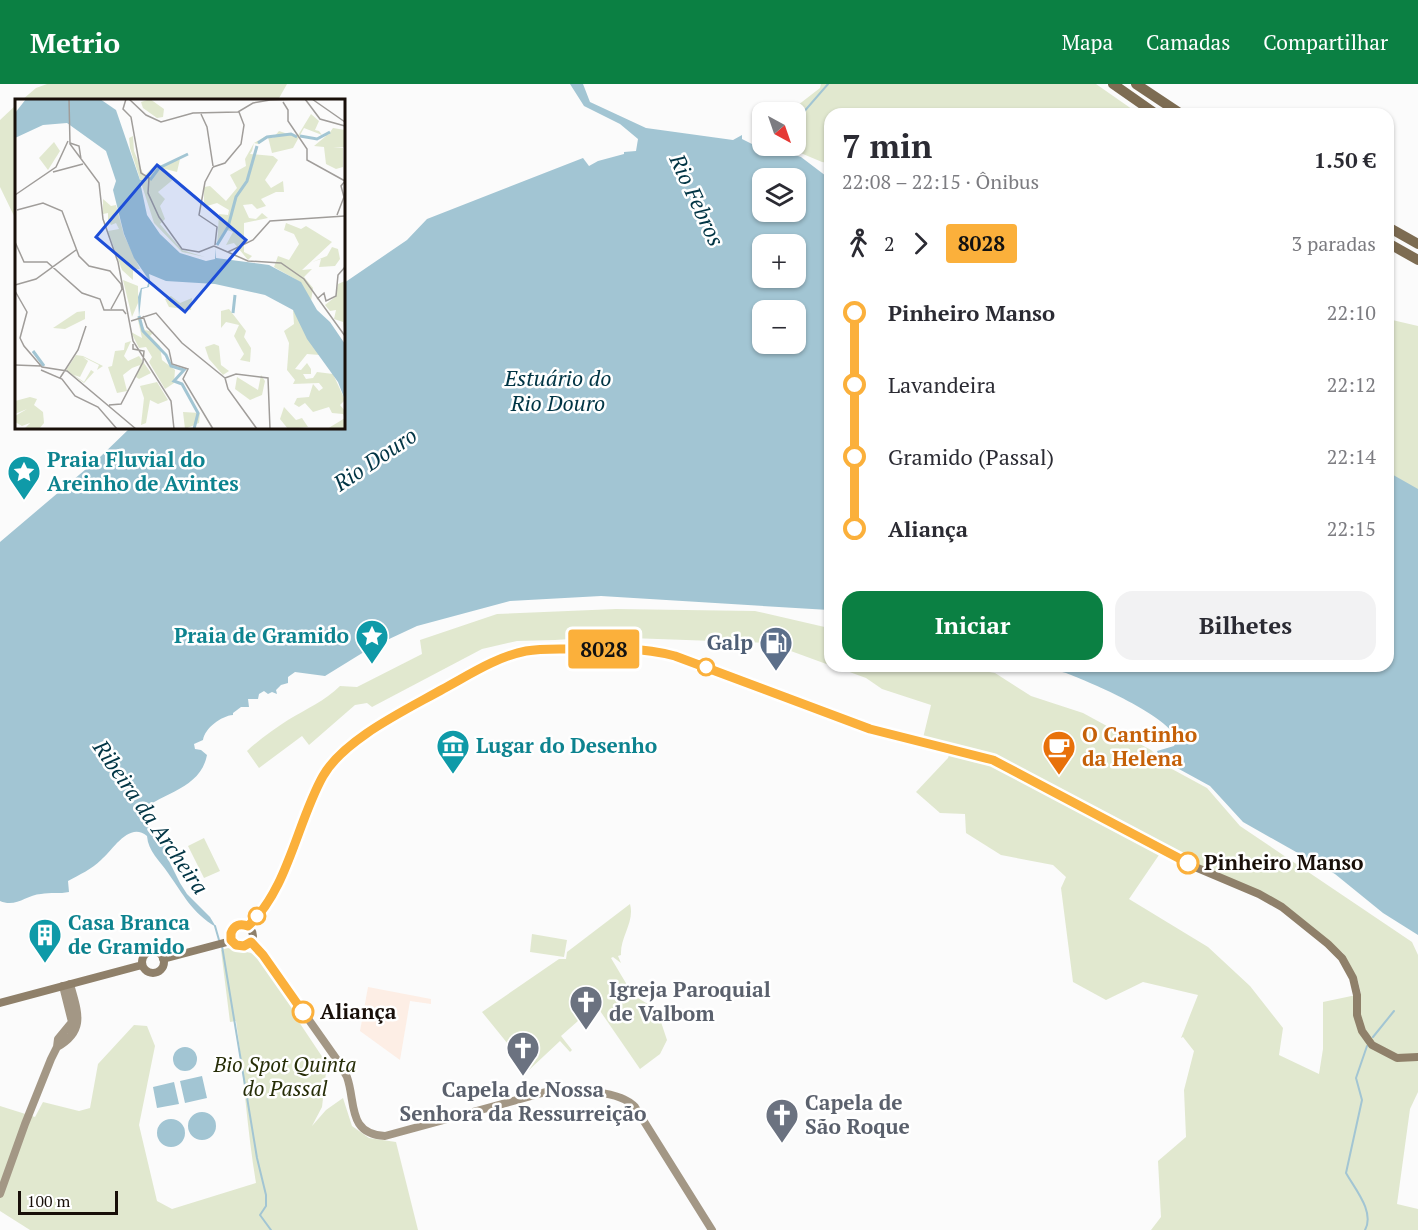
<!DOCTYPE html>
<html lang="pt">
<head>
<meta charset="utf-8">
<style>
	body { margin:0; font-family:"PT Serif",serif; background:#f2f2f3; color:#2b2b33; height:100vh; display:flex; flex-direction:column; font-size:22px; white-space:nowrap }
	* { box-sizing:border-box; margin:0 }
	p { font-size:20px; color:#7c7c81 }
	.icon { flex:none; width:33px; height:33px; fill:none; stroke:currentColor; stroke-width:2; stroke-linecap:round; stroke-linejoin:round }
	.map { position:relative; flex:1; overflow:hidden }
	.drawer { position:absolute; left:824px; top:24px; width:570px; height:564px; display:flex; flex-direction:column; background:#fff; border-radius:18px; box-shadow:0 2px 4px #0004 }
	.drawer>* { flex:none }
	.badge { padding:0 12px; border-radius:4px; font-size:21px; line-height:39px }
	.needle { width:39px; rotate:140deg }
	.fabs { position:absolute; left:752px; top:18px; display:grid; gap:12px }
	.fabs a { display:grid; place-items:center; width:54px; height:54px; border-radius:12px; background:#fff; box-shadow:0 2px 4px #0004; font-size:30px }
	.scale { position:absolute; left:18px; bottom:15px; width:100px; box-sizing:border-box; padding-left:6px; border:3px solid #180f09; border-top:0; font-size:16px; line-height:21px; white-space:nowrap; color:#180f09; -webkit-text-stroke:4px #fff; paint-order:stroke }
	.map>.badge { position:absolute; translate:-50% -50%; box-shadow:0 0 0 3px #fff }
	.legs { display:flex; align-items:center; gap:9px; height:66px; padding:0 18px; font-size:20px }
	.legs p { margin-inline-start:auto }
	.overview { display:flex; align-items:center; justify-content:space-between; height:102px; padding:0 18px }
	h1 { font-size:33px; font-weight:800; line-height:45px }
	.primary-button { display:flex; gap:12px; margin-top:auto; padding:12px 18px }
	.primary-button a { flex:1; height:69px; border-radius:18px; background:#0b8043; color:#fff; font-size:24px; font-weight:800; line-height:69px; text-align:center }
	.primary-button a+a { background:#f2f2f3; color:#2b2b33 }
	ul { padding:0 18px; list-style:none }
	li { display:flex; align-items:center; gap:21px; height:72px; font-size:22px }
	li i { display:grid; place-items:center; width:9px; height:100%; margin:0 8px; background:currentColor }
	li i::after { content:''; width:15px; height:15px; margin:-8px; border:4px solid; border-radius:50%; background:#fff }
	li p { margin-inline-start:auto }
	li:first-child i { background:linear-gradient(#0000 50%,currentColor 0) }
	li:last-child i { background:linear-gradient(currentColor 50%,#0000 0) }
	header { display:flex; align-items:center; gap:36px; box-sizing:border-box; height:84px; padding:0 30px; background:#0b8043; color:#fff }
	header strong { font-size:28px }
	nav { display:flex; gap:33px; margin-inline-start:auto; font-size:21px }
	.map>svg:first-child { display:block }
</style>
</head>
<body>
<header>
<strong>Metrio</strong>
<nav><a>Mapa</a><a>Camadas</a><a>Compartilhar</a></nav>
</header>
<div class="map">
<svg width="1418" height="1146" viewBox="0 0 1418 1146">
	<rect width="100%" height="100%" fill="#fbfbfb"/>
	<path fill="#fdeee5" d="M368,903l63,12v5l-21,-3 -10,59 -40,-29z"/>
	<path fill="#e1e8cf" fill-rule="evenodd" d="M47,0h240l-9,16h-256l14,-12z
		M821,0h275l43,30h-309l-1,49 -7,-1 -38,-16h11v-34h-6l31,-24z
		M16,21v115l-16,-33v-67z
		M1388,235l30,7v168l-30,-18z
		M616,525l139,2 74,17v37l-60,-22 -168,-6 -46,3 -38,1 -35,8 -110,58 -5,-4 -12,2 -46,40 -7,-9 -43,32 -12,-17c13,-12 27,-22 41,-31 18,-11 37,-19 52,-34l17,1 65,-33 -2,-14 77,-26z
		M833,582h122l40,7 36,23 52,17 68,37 21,19 35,19 33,38 172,116 6,13v137l-8,17 -13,95 21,5v21h-267l10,-13 -3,-56 28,-24 -2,-47 10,-39 -11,-14 -2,1 17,-43 -55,-13 -37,18 -33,-18 -12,-94 5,-11 -13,-12 -52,-10 -35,-22 -1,-19 -25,-1 -24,-21 32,-34 5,-14 -30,-6 8,-33 -49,-16 -16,-11zM1161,768l118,50 64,51 15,28 3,13 -38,8v47l-4,25 -40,-19 4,-27 -33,-42 -42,-39 -79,-48z
		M204,754l16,33 -16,7 -16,-32z
		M630,820c5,18 -10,33 -9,51l-3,1 3,7 -8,-6 -2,1 22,37 18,11 8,10 8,24 -7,14 -20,15 -44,-64 -35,31 11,14 -2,2 -10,-11 -31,29 -47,-58 77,-53h7l1,-7z
		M532,850l35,6 -3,17 -34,-5z
		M228,864l23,5 7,5 39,54v7l30,45 -5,43 -10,19 14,-16 17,-12 9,28 17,12 27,4 22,88h-388l-30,-19v-105l35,11 8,-15 36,9 11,-3 8,-44 36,-39 13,1 8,20 -16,79 18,76 15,8 84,-26c-9,-54 -12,-108 -20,-162l-6,1 -9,-72z"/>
	<path fill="#a2c5d3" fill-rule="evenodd" d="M570,0h13l7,18 56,26 87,12 9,-5v4l18,9 17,1 2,-3h4l3,6 15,5 25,19 3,-1v435l-228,-14 -91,5 -93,25 -45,21 -47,29 -30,-4 -7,5v6l-7,2 -5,5 1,4 -5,-2 -4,2 -4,-3 -5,3 -1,5h-10l1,8h-8l-8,6v2c-12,1 -28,13 -30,25l-9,4 1,5 6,1 6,5c-7,36 -48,37 -70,60l29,28 2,16 12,24 7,11 23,23 6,10c-24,-14 -33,-33 -48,-54 -8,-12 -20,-22 -21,-37 -18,-15 -34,14 -46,24 -9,9 -22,15 -33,21l1,11c-9,2 -19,0 -28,2 -15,1 -25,14 -41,7v-359l99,-84 31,-30h214v-145l63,-43 20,-21 156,-61 6,8 9,-5 26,-7v-2l12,-1 2,-12 -18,-15 -36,-18zM762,94h33v34h-33zM762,160h33v34h-33zM762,226h33v34h-33z
		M1388,388l30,17v446l-35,-22 -48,-39 -92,-52 -33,-36 -42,-23 -9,-7 -2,-5 17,-5 3,-6c-7,-24 -87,-58 -111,-67 -10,-3 -22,-5 -32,-7h354z
		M173 975a12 12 0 1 1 24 0a12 12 0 1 1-24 0Z
		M202,992l5,22 -22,5 -5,-22z
		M174,998l5,22 -22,4 -4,-21z
		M188 1042a14 14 0 1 1 28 0a14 14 0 1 1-28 0Z
		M157 1049a14 14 0 1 1 28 0a14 14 0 1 1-28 0Z"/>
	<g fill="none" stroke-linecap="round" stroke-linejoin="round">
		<path stroke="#a2c5d3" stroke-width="2" d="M795,38l33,-38
			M215,842l4,14
			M222,862l35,212 9,37v11l-6,9 11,15
			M1373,953l21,-26
			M1365,1146c10,-18 -10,-41 -19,-57l16,-73 -6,-22 11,-32"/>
		<path stroke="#a39785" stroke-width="8" d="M251,858l12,13 77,109c2,5 5,9 7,13 9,25 0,57 38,59l168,-46c22,0 67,0 82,17l77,123
			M57,963c30,-17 20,-36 13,-63
			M0,1110l25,-70 26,-65 6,-12 1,-8 14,-17 -9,-36"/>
		<path stroke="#8f806a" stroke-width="8" d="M231 852a11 11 0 1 1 22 0a11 11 0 1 1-22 0Z
			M248,842l19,-23 15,-29 42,-99 15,-18 26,-23 30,-18 87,-48 33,-14 12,-3 28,-2 77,-1 20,2 60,19 158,60 123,31 195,104 71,30 23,13 46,37 14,14 11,20 4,17v20l5,16 10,14 25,13 21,-1
			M142 878a11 11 0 1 1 22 0a11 11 0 1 1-22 0Z
			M163,875l68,-18
			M0,919l142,-38"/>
		<path stroke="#7d6c52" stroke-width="10" d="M1113,0l43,30
			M1136,0l45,30
			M1388,143l30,17
			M1388,159l30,17"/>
	</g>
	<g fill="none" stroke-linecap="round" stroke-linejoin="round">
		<g stroke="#fff" stroke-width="14">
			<path id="line-1" d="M303,928l-40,-57 -12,-13 -7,4 -8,-1 -5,-5v-7c3,-8 9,-10 17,-7 40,-36 49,-104 75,-150 21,-37 83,-66 120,-87 26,-14 53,-32 83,-38 16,-3 33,-2 50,-2 34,-1 65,-2 99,7l195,73 123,31 195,103"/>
		</g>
		<use href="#line-1" stroke="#fbb03b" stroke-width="9"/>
	</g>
	<defs>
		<g id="sight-pin" transform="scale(1.725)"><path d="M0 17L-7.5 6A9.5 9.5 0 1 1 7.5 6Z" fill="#0f9aa8" stroke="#fff"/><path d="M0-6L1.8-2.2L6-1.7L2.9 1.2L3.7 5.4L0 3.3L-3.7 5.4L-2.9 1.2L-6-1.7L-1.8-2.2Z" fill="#fff"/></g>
		<g id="fuel-pin" transform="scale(1.725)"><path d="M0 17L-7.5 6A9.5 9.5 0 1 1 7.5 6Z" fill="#5c6f8a" stroke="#fff"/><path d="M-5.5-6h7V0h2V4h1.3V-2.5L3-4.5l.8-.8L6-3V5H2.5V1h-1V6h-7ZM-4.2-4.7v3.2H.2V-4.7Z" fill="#fff"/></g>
		<g id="museum-pin" transform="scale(1.725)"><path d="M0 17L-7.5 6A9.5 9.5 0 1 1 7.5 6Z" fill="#0f9aa8" stroke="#fff"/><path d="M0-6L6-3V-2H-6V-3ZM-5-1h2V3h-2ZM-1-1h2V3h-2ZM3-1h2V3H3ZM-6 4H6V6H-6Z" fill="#fff"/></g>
		<g id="cafe-pin" transform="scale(1.725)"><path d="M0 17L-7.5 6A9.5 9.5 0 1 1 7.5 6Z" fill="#e8710a" stroke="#fff"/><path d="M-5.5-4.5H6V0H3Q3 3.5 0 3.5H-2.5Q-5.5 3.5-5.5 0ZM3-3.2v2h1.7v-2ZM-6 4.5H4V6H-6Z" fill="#fff"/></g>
		<g id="building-pin" transform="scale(1.725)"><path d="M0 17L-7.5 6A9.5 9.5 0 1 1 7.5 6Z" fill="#0f9aa8" stroke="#fff"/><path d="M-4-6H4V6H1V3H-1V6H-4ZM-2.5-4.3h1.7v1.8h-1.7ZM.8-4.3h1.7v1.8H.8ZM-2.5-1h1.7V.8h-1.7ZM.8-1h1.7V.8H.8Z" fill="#fff"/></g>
		<g id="church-pin" transform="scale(1.725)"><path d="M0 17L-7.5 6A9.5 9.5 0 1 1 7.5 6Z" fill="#6b7280" stroke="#fff"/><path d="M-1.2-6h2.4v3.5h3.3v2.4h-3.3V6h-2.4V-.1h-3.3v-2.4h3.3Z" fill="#fff"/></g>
	</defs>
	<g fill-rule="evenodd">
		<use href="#sight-pin" x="24" y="388"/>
		<use href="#sight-pin" x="372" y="552"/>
		<use href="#fuel-pin" x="776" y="559"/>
		<use href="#museum-pin" x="453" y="662"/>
		<use href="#cafe-pin" x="1059" y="663"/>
		<use href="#building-pin" x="45" y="851"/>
		<use href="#church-pin" x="586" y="918"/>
		<use href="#church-pin" x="523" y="964"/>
		<use href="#church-pin" x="782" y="1031"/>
	</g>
	<g fill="#fff" stroke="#fbb03b" stroke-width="3">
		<circle cx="706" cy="583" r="8"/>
		<circle cx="1188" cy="779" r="10"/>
		<circle cx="257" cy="832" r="8"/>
		<circle cx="303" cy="928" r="10"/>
	</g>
	<g text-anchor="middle" stroke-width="5" stroke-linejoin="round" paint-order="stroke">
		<g font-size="21" font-weight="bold" fill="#0d838f" stroke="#fff" text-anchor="start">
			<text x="47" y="383">Praia Fluvial do<tspan x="47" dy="24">Areinho de Avintes</tspan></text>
			<text x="349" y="559" text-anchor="end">Praia de Gramido</text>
			<text x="476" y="669">Lugar do Desenho</text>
			<text x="68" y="846">Casa Branca<tspan x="68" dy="24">de Gramido</tspan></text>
		</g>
		<g font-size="21" font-weight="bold" fill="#4e5e75" stroke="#fff" text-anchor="end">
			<text x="753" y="566">Galp</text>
		</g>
		<g font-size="21" font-weight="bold" fill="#c56008" stroke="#fff" text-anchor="start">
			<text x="1082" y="658">O Cantinho<tspan x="1082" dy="24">da Helena</tspan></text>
		</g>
		<g font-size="21" font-weight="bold" fill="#180f09" stroke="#fff" text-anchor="start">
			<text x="1204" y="786">Pinheiro Manso</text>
			<text x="320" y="935">Aliança</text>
		</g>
		<g font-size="21" font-weight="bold" fill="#5b616d" stroke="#fff" text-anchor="start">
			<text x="609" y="913">Igreja Paroquial<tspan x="609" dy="24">de Valbom</tspan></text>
			<text x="523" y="1013" text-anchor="middle">Capela de Nossa<tspan x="523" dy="24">Senhora da Ressurreição</tspan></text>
			<text x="805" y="1026">Capela de<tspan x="805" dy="24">São Roque</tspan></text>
		</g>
		<g font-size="21" font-style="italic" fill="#272e08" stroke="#fff">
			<text x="285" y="988">Bio Spot Quinta<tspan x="285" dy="24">do Passal</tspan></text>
		</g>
		<g font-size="22" font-style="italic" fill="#003444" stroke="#fff">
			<text transform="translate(697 116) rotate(65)" y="8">Rio Febros</text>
			<text x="558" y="302">Estuário do<tspan x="558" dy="25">Rio Douro</tspan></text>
			<text transform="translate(375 375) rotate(-34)" y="8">Rio Douro</text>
			<text transform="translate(151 733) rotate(55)" y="8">Ribeira da Archeira</text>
		</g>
	</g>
	<g transform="translate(15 15)">
		<rect width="330" height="330" fill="#fbfbfb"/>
		<path d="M135,0l14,10 -1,8 -6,1 -14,-10 -2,-6zM296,15l8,7 -4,9 4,1 3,4h6l5,-7 12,2v17l-12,1h10v19l-7,2 -10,-5 -2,-17 -10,-1 12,-10 -4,-1 -18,-7 -11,20 -21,5 -4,-16 -10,7 -4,-1 -2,8 -2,3 23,2 5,4 -13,20 6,8 12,-7 1,11h-8l-15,7 5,7 -9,3 -5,-5 -9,1 6,13 7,1 6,-6 6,5 -24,5v29l8,4 -4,4 -14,-17 -8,2 7,-13 -6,-2 -10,16 2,-32 9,1 1,-5 -12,-7 -13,4v-20l6,-1 16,15 11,-13 -7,-13 16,-9 -1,-7 9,-16 12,-7 7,2 6,-7 18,6zM118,37l1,15 10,25 12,-12 8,2 16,-7 -3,13 -12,-3 10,9 -17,14 7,7 -5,7 5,13 -5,5 22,26 23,7 -23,-5 -28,-29 -24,-75 -1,-10zM39,43l6,9 -12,19 -9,-12zM88,100l8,7 5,-1 8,30 16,34h-7v11l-11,-10 -14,-39 11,-2 -3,-6 -5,2 -3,-5v-7l-5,1zM271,124l15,6 5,-3 26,16 -30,28 10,-1 -8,8 9,11 -2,13 -11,-19 -26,-15 4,-11 11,4 10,-16 -5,-10 -10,-4zM317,148l6,2 2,10 -5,7 -16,1 2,-8 -9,3 15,-6zM108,181l15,6v17l-6,14zM330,182v53l-2,-12 -9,-3 2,-9 -6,1 -5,-6 10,-8 3,-13zM156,197l9,7 12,-5 -1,12 -22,-3 -4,-8zM214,210l17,22 -2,6 7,11 -1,14 -10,-2 4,-6 -10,-18 5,-11 -13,-3 -5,6v-17zM278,211l27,45 -13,-1 -12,15 6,1 6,-7 4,6v5h-8l3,5 7,-1 4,-6 16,2 12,26 -5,5 5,6v17l-2,1h-16l18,-11 -2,-4 -11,-1 -3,-6 -16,5 -8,-9 -6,4 -5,-3 3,-6 12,-1 4,-13 6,7 4,-3 -4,-5 -26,1 2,-4 -8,-10 2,-27 -5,-12 10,-7zM62,213l8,-1v8l-20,10 -12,-1zM122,217l8,14 9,2 -4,4 10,10 2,14 13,10 -1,13 -9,6 -16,-27 3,-5 -6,-10 -7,1 -8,-16 11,6zM116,242l-7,15 4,5 11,-5 12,17 -12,6 -3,-2 4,-12 -8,3 -9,7 4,16 -10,2 -9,-26 4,-1 3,-15 9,-1 1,-7zM199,245l5,2 2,19 8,6 -6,4 -14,-16 -4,-12zM61,256l7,1 20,10 -6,4 2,-5 -16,-8 5,4 -8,16 -6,-2 10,7 7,-12 3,2 -10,11 -18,-13zM246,276l4,6 -3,14 -12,5 -15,-11 2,-12 21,13zM142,283l11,18 -10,4 -8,-4 -4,23 -5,2 3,-27 -4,-12zM15,298l7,2 -3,6 9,7 1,11 -5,6h-15l6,-6 -8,3 -7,-4v-6l12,-7 -12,5v-13zM269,308l12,13 6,-2 6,9 -20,2 -8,-10zM168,313l17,1 -1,10 -14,6z" fill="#e1e8cf"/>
		<path d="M11,0h74l16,11 24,70h7l-7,2 7,33 13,19 20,19 26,8 9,-2 1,-11v10l53,7 32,17 16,28 13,12 15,22v56l-7,-18 -31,-43 -14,-29 -28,-15 -50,-11 -49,-3 -17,-7 1,6 -1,7 -7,2 -3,29 -1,-21 3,-9 6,-1 2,-7 -15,-22 -10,-24 -11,-44 3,-9 -10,-30 -39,-28 -24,2 -28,13v-25z" fill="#a2c5d3"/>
		<path fill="none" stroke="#a2c5d3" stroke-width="3" d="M285,37l17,3 13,-7M243,44l9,-6 24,-3 6,3M135,81l9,-12 29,-14M202,146l11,-18 8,-30 11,-16 10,-35M218,214l2,-18M124,217l4,15 23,24 5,11 13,4 -10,11 8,3 16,29 -4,16M18,252l11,15"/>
		<path fill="none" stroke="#a09d9a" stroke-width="1.5" d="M54,0l1,45 29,39 4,36 15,43 15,79 38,60 3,28M111,0l-3,10 8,8 10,56 8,5 -1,15 11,24 23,32 17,3 15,-6M114,0l17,16 15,7 32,-9 45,-1 15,-9 17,-3 29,-1M290,0l15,20 25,7M297,0l33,23M268,3l5,8v11l19,28v11l38,21M186,15l6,13 6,39M55,44l9,3 2,13M198,68l-8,15 -6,33 18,12 -2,18M198,68l12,-4 16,-19 3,-19 -5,-13M38,73l30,-8M0,96l41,-28 12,-26M2,111l26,-7 19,8 17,45 10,10 21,5 11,13 1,5 -11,20M322,116l7,-18 -3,-11 4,-5M0,143l9,20h23l35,31 18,6 4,11h19l3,4M199,147l34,15 33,2 23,16 41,57M213,153l25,-12 17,-19 75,-5M0,186l21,-6 40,-29M0,192l12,21 -7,26 4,8 18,21 25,4 69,58M302,200l7,-6 2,8 10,-5 2,-21 7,-8M128,217l4,11 22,23 3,14 16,5 -5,10 30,50M116,222l25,-8 26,30 43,35M0,266l26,1M26,271l21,9 13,17 23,11 19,22M45,279l18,-28 8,-24M210,279l11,-4 32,4 2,51M210,279l3,11 29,40M94,306l12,-1 22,-42 1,-11 -11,-2v-5"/>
		<path fill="#1d4ed8" fill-opacity="0.15" stroke="#1d4ed8" stroke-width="3" d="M142,66l89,75 -61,72 -89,-75z"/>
		<rect width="330" height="330" fill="none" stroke="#180f09" stroke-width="3"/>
	</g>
</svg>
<div class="fabs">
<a><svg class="needle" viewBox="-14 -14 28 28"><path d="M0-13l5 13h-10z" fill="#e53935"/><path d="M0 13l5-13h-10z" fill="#7c7c81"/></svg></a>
<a><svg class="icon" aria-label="layers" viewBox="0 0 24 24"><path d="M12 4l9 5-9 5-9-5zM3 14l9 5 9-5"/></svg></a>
<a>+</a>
<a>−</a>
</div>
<div class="scale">100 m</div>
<b class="badge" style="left:604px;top:565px;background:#fbb03b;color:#111">8028</b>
<section class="drawer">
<div class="overview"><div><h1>7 min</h1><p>22:08 – 22:15 · Ônibus</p></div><b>1.50 €</b></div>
<div class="legs"><svg class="icon" aria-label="walk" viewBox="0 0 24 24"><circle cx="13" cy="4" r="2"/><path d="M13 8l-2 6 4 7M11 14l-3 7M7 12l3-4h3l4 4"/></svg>2<svg class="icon" aria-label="forward" viewBox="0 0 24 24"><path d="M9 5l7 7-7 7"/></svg><b class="badge" style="background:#fbb03b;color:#111">8028</b><p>3 paradas</p></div>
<ul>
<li><i style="color:#fbb03b"></i><b>Pinheiro Manso</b><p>22:10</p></li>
<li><i style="color:#fbb03b"></i><span>Lavandeira</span><p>22:12</p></li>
<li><i style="color:#fbb03b"></i><span>Gramido (Passal)</span><p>22:14</p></li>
<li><i style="color:#fbb03b"></i><b>Aliança</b><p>22:15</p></li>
</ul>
<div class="primary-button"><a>Iniciar</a><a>Bilhetes</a></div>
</section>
</div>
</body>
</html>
